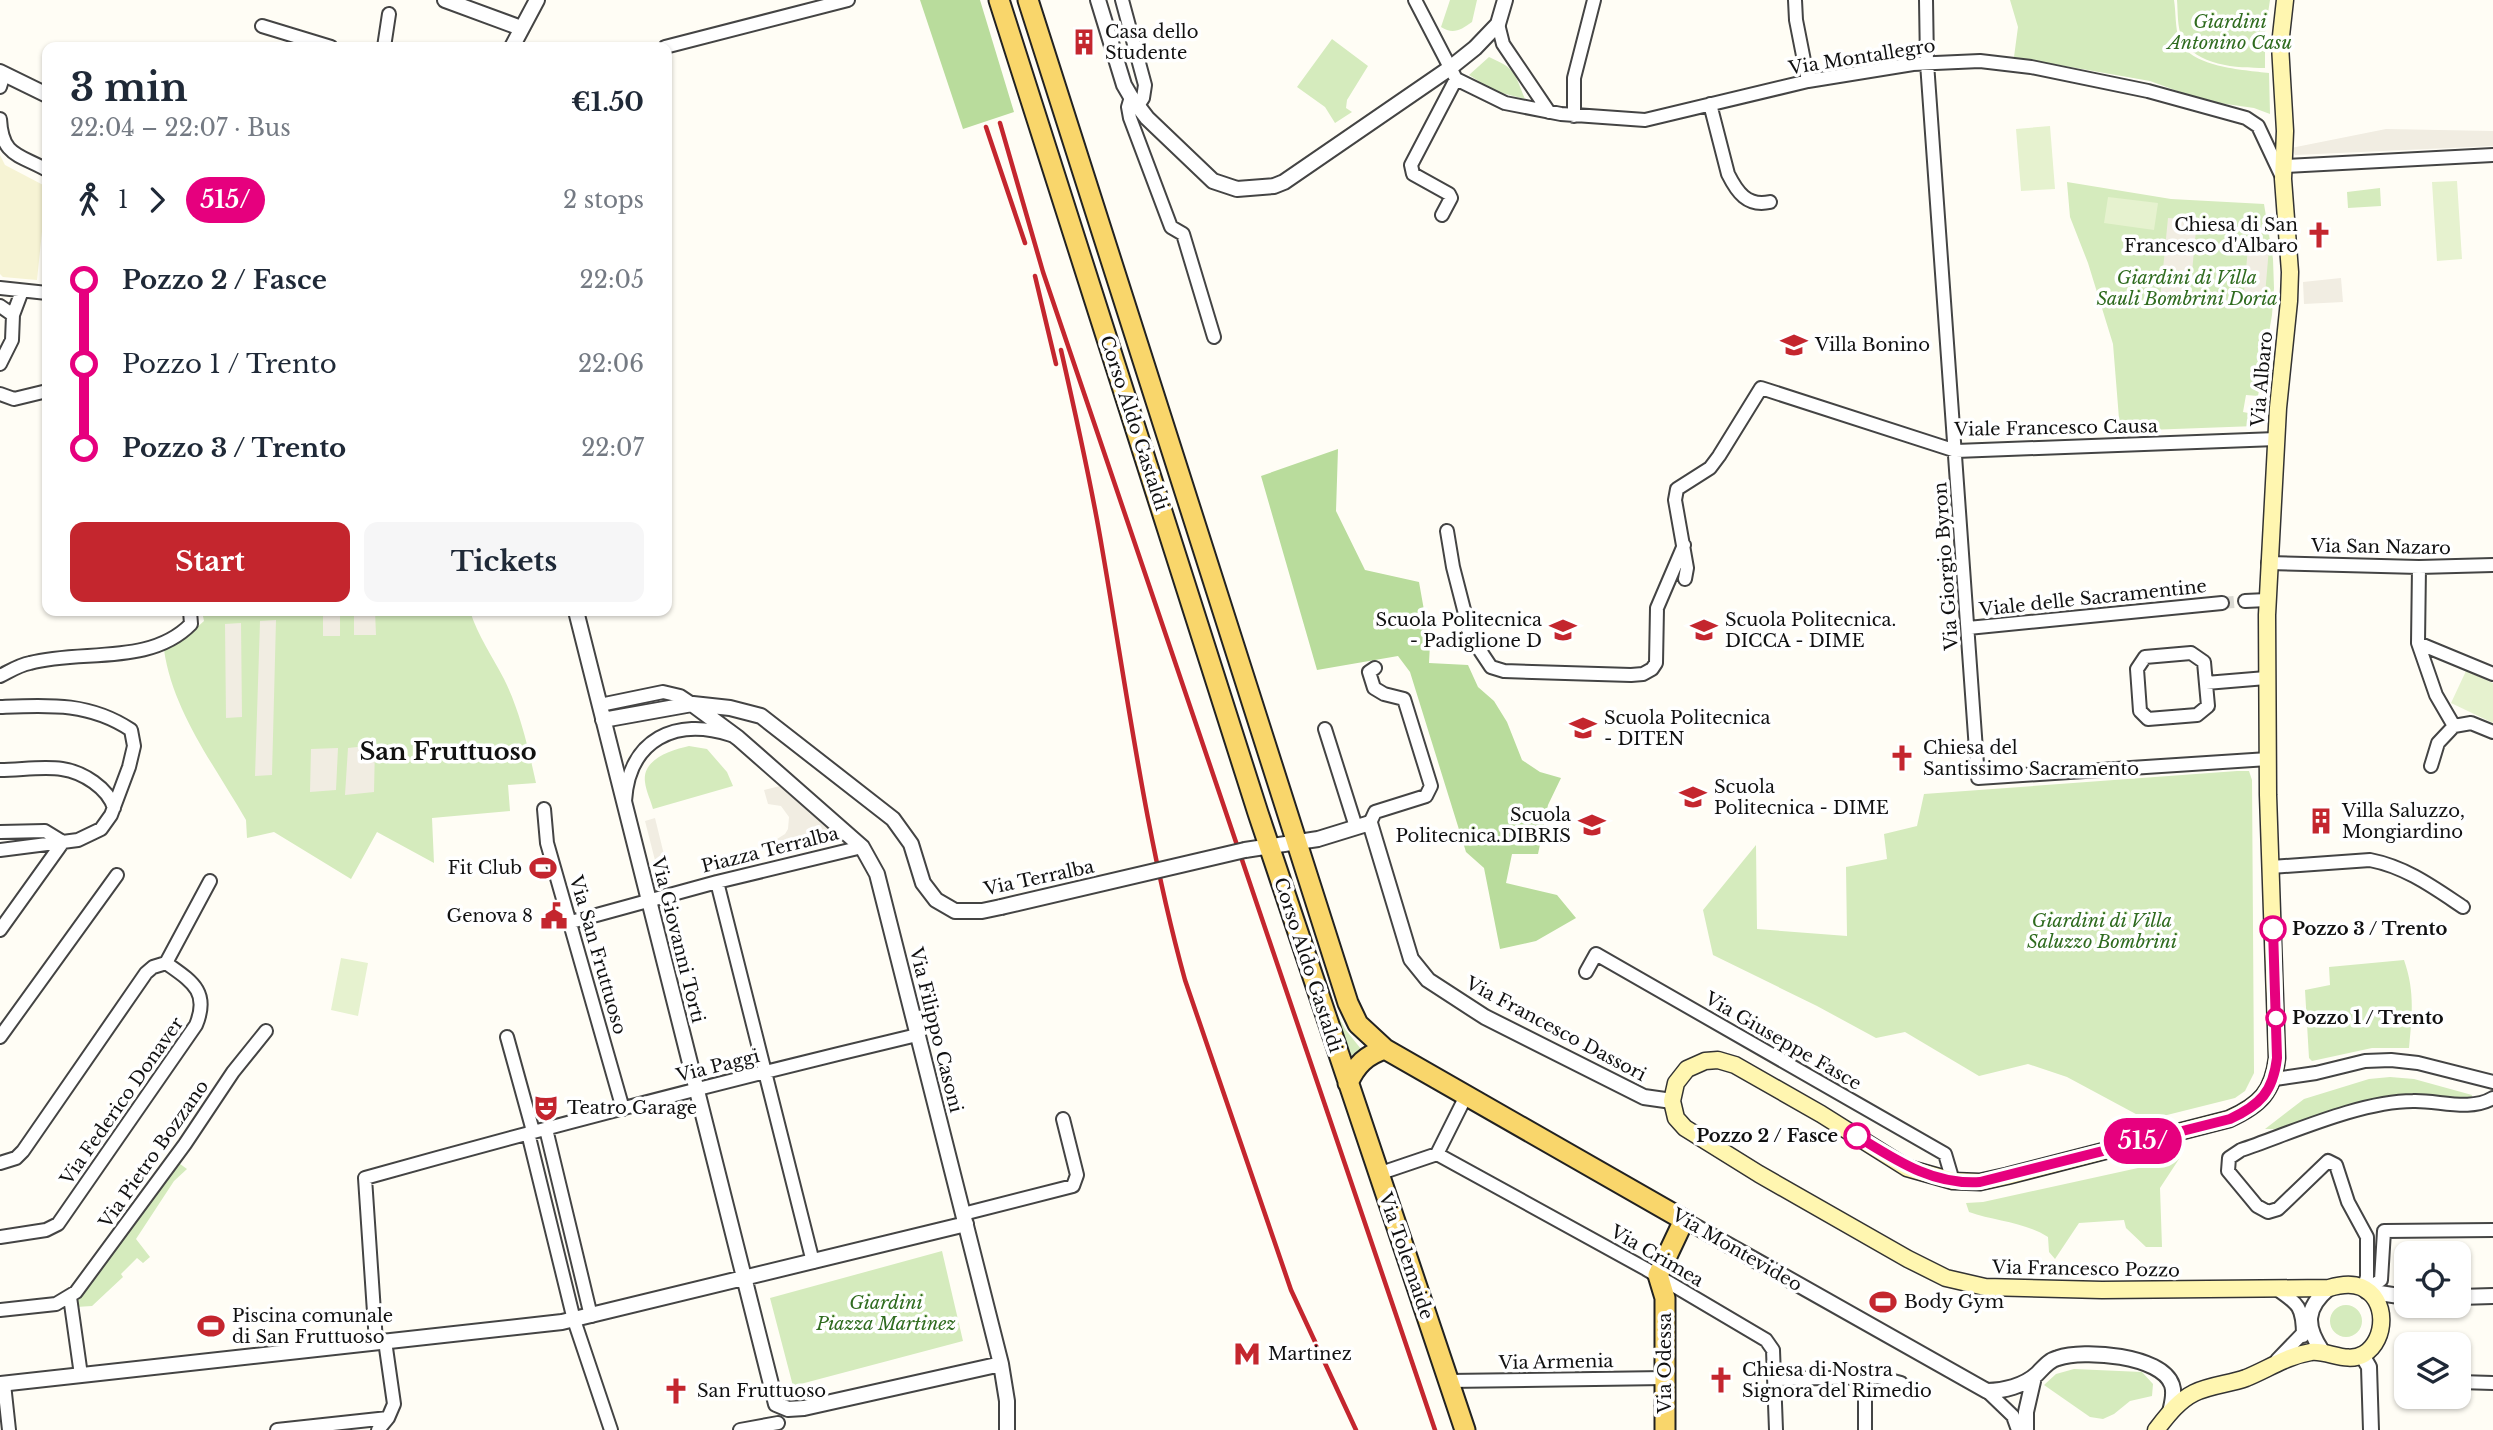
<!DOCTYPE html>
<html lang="en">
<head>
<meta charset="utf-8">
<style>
	body { margin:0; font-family:"Libre Baskerville",serif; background:#f6f6f7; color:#1f2937; height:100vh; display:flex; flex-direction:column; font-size:26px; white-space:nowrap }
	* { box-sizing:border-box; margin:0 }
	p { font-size:23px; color:#747a83 }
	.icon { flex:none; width:38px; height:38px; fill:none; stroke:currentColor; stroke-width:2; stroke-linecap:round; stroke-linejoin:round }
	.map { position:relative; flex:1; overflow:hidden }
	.drawer { position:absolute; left:42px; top:42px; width:630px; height:574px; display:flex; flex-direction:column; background:#fff; border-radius:14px; box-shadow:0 2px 5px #0004 }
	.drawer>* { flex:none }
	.badge { padding:0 14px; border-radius:23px; font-size:24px; line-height:46px }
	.tools { position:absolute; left:2394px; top:1241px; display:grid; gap:14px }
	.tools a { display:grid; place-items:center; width:77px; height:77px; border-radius:14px; background:#fff; box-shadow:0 2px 5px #0004; font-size:35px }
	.map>.badge { position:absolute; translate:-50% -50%; box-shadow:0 0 0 4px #fff }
	.legs { display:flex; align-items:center; gap:10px; height:77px; padding:0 28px; font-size:23px }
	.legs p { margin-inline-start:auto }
	.headline { display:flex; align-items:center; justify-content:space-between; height:119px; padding:0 28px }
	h1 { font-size:38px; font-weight:800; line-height:52px }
	.cta { display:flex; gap:14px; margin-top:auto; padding:14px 28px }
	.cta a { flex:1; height:80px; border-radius:14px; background:#c4262e; color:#fff; font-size:28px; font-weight:800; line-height:80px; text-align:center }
	.cta a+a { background:#f6f6f7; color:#1f2937 }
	ul { padding:0 28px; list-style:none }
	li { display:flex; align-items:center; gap:24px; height:84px; font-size:26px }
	li i { display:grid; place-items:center; width:10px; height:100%; margin:0 9px; background:currentColor }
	li i::after { content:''; width:18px; height:18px; margin:-9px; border:5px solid; border-radius:50%; background:#fff }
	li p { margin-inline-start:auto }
	li:first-child i { background:linear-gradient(#0000 50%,currentColor 0) }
	li:last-child i { background:linear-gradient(currentColor 50%,#0000 0) }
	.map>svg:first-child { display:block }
</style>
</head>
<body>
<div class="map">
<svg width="2493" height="1430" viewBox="0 0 2493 1430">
	<rect width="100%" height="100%" fill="#fffdf5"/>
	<path fill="#f6f3d4" d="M0,155l5,10 42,22v25h-3l-7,68 -34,-3 -3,-3z"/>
	<path fill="#d5ebbd" d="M1450,0h27l-5,22c-11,8 -19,13 -31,5z
		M2010,0h164c2,12 1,28 5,39 9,28 65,31 90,34l1,41 -16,-6 -49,-7 -55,-20 -136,-24 4,-30z
		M2177,0h93l-5,33v35c-28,0 -70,-2 -83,-30 -5,-11 -4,-26 -5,-38z
		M1332,39l36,27 -21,34 -1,8 6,4 -17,11 -10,-16 -28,-20z
		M1489,57c27,12 25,15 36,42l-31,-8 -25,-16z
		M2067,182l104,17 93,5 9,55 1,29 -2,27 -14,81 -12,-1 -3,17 16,3 -3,11 -136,5 -7,-87 -25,-81 -18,-46z
		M2380,188l1,18 -33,2 -1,-16z
		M202,611h268c8,25 22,45 34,68 16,32 24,68 32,104l-28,2 2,26 -78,7 2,45 -57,-31 -26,47 -77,-47 -27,6 -1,-18c-31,-54 -73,-108 -82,-170l22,-13 18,-16z
		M689,746l18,3 20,23 6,14 -80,23c-2,-8 -7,-18 -8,-27 -3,-23 26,-32 44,-36z
		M2237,771h12l3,9 2,293 -9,18 -10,7 -88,22 -80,-43 -39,-13 -49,12 -74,-44 -29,6 -59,-32 -104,-51 -10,-45 53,-65 1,84 90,7 -1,-69 41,-8 -3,-25 33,-8 7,-32z
		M1290,873l47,141 8,15 16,20 -13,9 -61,-184z
		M2404,960c11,31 8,55 5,88h-37l-60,13 -3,-3 -4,-68 25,-5 -1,-18z
		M2390,1077l24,2 58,16 -1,5c-32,-3 -64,-8 -97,-1 -32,6 -77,32 -109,30l39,-30 65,-20z
		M2179,1159l-19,29 2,59h-16l-20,-19 -2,-8 -45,3 -24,36 -6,-7 -1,-15c-23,-15 -54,-16 -79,-25l-3,-9 17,-1z
		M176,1161l11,8 -13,12 -38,58 14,18 -7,6 -6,-5 -16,16 2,3 -31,29 -16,1 2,-9z
		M942,1251l21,90 -170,45 -23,-88z
		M2330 1321a16 16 0 1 1 32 0a16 16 0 1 1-32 0Z
		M2074,1369l68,3 11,12 -1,12 -22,5 -16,13 -11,5 -13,-2 -46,-32 12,-11z"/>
	<path fill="#b9dc9c" d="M920,0h60l34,112 -51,17z
		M1338,449l-2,62 29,59 54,12 11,62 -1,19 39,2 10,22 16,14 13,21 15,38 18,12 21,6 -13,27 -10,49h-26l-6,29 51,12 19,23 -40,23 -36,8 -16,-81 -18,-16 -56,-180 -12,-16 -81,14 -56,-194z"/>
	<path fill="#e6f2cf" d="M2050,126l5,63 -34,2 -5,-62z
		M2457,181l5,78 -25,2 -5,-79z
		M2108,197l50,6 -4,27 -50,-7z
		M2466,671l27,12v40l-42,-20z
		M341,958l27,5 -10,53 -27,-6z"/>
	<path fill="#f1ede2" d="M2386,129l107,2v15l-198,9 -4,-7z
		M2168,218l29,2 -8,83 -29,-3z
		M2248,247l21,1 -4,47 -21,-2z
		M2341,278l2,24 -39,2 -1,-22z
		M323,611h17v25h-17z
		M354,611h21l1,24h-22z
		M276,620l-4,155 -17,1 5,-155z
		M241,623l1,94 -16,1 -1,-94z
		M375,745l-1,47 -29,3 3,-47z
		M338,748l-2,42 -26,2 1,-43z
		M780,786l56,49 1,5 -57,14 -3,-15 8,-5 3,-5 1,-12 -8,-11 -13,-2 -4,-14z
		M655,818l15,61 -7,2 -3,-1 -15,-59z"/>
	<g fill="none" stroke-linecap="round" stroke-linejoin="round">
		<path stroke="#dbdad3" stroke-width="12" stroke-dasharray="12 6" stroke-linecap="butt" d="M2222,603l23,-2"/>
		<g stroke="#444" stroke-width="16">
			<path id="minor" d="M1122,0l23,85 -2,13 -6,9
				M1415,0l41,79 49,24 56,11 84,6 163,-39 105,-17 67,-3 51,6 117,24 98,27 12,8 24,51
				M1795,0l1,20 12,61
				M1926,0l1,63 51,715 290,-19
				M1498,24l5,20 46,68
				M262,26l69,21
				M384,47l5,-33
				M665,47l183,-47
				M0,87l4,-13
				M1131,97l-3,10 2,11 41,109 12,7 31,103
				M1710,104l18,70c9,18 19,33 42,28
				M1574,116v-38l20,-78
				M0,119c2,37 18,35 47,51
				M2284,166l209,-11
				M1442,215l9,-17 -2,-4 -36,-20 -2,-9 45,-86
				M0,288l47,5
				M0,306l13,9
				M0,364l12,-24 1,-25 9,-24
				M0,394l14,5 33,-8
				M1447,531l6,36 18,70 20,30 13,4 127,4 12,-1 9,-5 4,-6 1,-55 27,-63
				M2268,563l151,4 74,-2
				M2419,567l-1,76 18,52 18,31 17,-3 22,9
				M1685,579l2,-11 -12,-68 2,-11 33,-21 9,-12 42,-68 195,63 320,-12
				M2245,601l22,-1
				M1968,628l254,-25
				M2418,643l75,31
				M2191,653l13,9 4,44 -11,9 -49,4 -8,-8 -3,-42 8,-12z
				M0,676c10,-5 19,-11 30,-13 52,-14 120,3 161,-39l-1,-13
				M2206,683l60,-5
				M600,705l63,-13 17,4 12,8
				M0,707c48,-2 89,-5 131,23l3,16 -5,21 -18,48 -10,14 -23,11 -78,10
				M1325,729l31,98
				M2431,766l7,-23 16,-17
				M0,770c20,0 43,-4 62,-1 21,3 46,19 52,39
				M625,801c4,-62 51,-84 106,-66
				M544,809l3,34 76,266
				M1370,823l5,-11 51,-16 5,-10 -27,-87 -20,-5 -10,-6 -5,-16 6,-4
				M0,832l45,-1 18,11
				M2271,867l99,-7c36,7 63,27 93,47
				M717,882l96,380
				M571,922l146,-40 145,-35
				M0,930l63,-88
				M166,963l44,-82
				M1586,972l10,-18 349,200 8,27
				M0,1037l117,-162
				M507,1037l26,94
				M2275,1079l41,-6 49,-12 26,-1 27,3 75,19
				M546,1129l45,187
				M528,1133l46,187 37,110
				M1437,1154l29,-58
				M0,1163l16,-5 7,-7 123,-178 7,-6 13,-4c25,18 44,28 30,62l-138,199 -12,6 -46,7
				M1378,1174l59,-20 209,115 120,71 7,10 3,80
				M963,1214l110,-28 4,-11 -14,-56
				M2275,1288c24,16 28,19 28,48
				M2363,1288l4,-11v-40l-19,-35 -12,-37 -8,-4 -50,48 -10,3 -11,-6 -29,-35 1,-13 12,-8c50,-17 120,-49 172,-49 25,-1 57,11 80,-3
				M2365,1290l16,-10 3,-49 109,-1
				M70,1297l11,78
				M0,1310l56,-6 20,-12 109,-148 48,-72 33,-41
				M376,1342l-11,-164c183,-51 367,-99 552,-143
				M2277,1360l28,-29
				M1865,1377v53
				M1775,1379l103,-2 23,6
				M1448,1381l217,-3
				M2459,1382l34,1
				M4,1384l5,46
				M1987,1391l26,25 5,14
				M277,1430l111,-12
				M378,1430l10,-12 6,-14 -9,-63
				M740,1430l38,-7"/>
		</g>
		<g stroke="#444" stroke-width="18">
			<path id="tertiary" d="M445,0l76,28
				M1098,0l26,85 7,12 16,21 66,63 24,8 37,-3 10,-4 166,-114 25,-20 23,-24 7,-24
				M512,47l25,-47
				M0,72l47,23
				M576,611l200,793 12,5 16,-1 197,-44
				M693,704l37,4 31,8 132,103 18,25 12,39 13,17 19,11h27l19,-4
				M603,720l89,-16 46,34 124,109 15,27 124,490 6,37v29
				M1245,850l73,-11 52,-16 41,136 17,21 57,37 159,80 28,4
				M1684,1220l303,171c16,0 37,-5 50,-17 6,-6 12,-14 21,-16 25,-9 104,-3 114,27 3,9 0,18 -2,27
				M2366,1291l40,6
				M2459,1297l34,-1
				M2322,1351c-17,-25 -17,-43 7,-63
				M2362,1355l7,12 2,63
				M0,1384l562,-62 404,-98
				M2026,1430v-18l8,-35"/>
		</g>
		<g stroke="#333" stroke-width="19">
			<path id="secondary" d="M2156,1430c11,-14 22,-29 38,-37 16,-8 36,-9 52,-15 22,-9 41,-22 65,-26 17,-2 36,12 53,2 23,-14 24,-56 -3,-67 -10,-4 -22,-2 -32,1l-227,2 -117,-3 -39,-9 -38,-19 -149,-85 -74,-46 -9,-10 -4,-17 4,-18 11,-14 18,-8 13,-1 17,5 86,49 86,54 46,13 27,1 27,-6 222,-57c31,-14 44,-27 48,-61l-9,-263 -1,-180 11,-207 11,-107 1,-29 -7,-93 2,-48 -5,-86 5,-45"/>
		</g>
		<g stroke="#222" stroke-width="23">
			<path id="primary" d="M999,0l259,813 207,617
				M1028,0l320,1003 10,21 27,25 299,171 -26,55 7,23v132
				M1348,1083c8,-18 18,-28 37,-34"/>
		</g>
		<use href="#minor" stroke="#fff" stroke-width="12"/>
		<use href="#tertiary" stroke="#fff" stroke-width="14"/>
		<use href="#secondary" stroke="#fff6b0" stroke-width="16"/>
		<use href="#primary" stroke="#f9d66b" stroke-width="19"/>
		<path stroke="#c4262e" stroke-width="4.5" d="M1000,123l43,149 392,1158
			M986,127l39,116
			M1035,276l21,88
			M1061,350c15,66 30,132 41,198 25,144 44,291 83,432l106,310 65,140"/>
		<g stroke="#444" stroke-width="18" stroke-linecap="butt">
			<path id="tertiary-bridge" d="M1001,907l244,-57"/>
		</g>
		<use href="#tertiary-bridge" stroke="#fff" stroke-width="14"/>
	</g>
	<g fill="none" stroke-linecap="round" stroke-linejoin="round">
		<g stroke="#fff" stroke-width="16">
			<path id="line-1" d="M1857,1136c39,24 75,49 123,46l250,-63c30,-14 43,-27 47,-61l-4,-129"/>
		</g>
		<use href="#line-1" stroke="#e6007e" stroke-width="10"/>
	</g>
	<defs>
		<g id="building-bare" transform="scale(2.1)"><path d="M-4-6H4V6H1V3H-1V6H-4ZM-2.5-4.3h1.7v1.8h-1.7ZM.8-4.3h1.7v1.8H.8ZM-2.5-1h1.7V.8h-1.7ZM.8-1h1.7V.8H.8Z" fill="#c4262e" stroke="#fff" stroke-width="2.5" paint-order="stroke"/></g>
		<g id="church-bare" transform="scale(2.1)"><path d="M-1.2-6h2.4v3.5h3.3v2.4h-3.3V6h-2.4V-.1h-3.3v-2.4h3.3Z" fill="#c4262e" stroke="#fff" stroke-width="2.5" paint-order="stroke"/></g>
		<g id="university-bare" transform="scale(2.1)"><path d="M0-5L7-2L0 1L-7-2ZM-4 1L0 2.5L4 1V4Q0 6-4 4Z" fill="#c4262e" stroke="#fff" stroke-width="2.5" paint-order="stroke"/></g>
		<g id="stadium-bare" transform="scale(2.1)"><path d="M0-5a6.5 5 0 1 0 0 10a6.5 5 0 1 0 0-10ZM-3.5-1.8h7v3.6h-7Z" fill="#c4262e" stroke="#fff" stroke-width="2.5" paint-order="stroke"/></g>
		<g id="civic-bare" transform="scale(2.1)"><path d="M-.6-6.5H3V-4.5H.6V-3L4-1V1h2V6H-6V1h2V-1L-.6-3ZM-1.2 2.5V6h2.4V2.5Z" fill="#c4262e" stroke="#fff" stroke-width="2.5" paint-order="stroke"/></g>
		<g id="theatre-bare" transform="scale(2.1)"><path d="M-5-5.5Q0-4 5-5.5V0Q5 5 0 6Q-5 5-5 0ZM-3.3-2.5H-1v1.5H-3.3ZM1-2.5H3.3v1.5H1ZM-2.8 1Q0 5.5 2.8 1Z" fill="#c4262e" stroke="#fff" stroke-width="2.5" paint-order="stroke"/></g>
		<g id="metro-bare" transform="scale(2.1)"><path d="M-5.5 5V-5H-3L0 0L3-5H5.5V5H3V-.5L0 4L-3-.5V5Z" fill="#c4262e" stroke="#fff" stroke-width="2.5" paint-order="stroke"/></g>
	</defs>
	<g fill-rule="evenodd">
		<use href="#building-bare" x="1084" y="42"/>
		<use href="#church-bare" x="2319" y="235"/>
		<use href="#university-bare" x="1794" y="345"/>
		<use href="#university-bare" x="1563" y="630"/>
		<use href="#university-bare" x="1704" y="630"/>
		<use href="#university-bare" x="1583" y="728"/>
		<use href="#church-bare" x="1902" y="758"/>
		<use href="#university-bare" x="1693" y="797"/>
		<use href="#building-bare" x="2321" y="821"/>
		<use href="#university-bare" x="1592" y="825"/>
		<use href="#stadium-bare" x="543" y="868"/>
		<use href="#civic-bare" x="554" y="916"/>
		<use href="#theatre-bare" x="546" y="1108"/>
		<use href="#stadium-bare" x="1883" y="1302"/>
		<use href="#stadium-bare" x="211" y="1326"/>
		<use href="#metro-bare" x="1247" y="1354"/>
		<use href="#church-bare" x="1721" y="1380"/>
		<use href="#church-bare" x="676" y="1391"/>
	</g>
	<g fill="#fff" stroke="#e6007e" stroke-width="3.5">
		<circle cx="2273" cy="929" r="12"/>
		<circle cx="2276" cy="1018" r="9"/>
		<circle cx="1857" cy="1136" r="12"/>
	</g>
	<g text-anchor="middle" stroke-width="7" stroke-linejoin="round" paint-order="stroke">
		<g font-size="18" font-style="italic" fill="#2f6b1f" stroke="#fff">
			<text x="2230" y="28">Giardini<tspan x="2230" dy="21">Antonino Casu</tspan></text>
			<text x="2187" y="284">Giardini di Villa<tspan x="2187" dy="21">Sauli Bombrini Doria</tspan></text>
			<text x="2102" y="927">Giardini di Villa<tspan x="2102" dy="21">Saluzzo Bombrini</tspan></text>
			<text x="886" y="1309">Giardini<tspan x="886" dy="21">Piazza Martinez</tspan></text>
		</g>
		<g font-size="18" fill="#111" stroke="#fff" text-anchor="start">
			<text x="1105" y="38">Casa dello<tspan x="1105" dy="21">Studente</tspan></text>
			<text x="2298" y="231" text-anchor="end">Chiesa di San<tspan x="2298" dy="21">Francesco d'Albaro</tspan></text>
			<text x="1815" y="351">Villa Bonino</text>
			<text x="1542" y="626" text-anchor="end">Scuola Politecnica<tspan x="1542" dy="21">- Padiglione D</tspan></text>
			<text x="1725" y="626">Scuola Politecnica.<tspan x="1725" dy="21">DICCA - DIME</tspan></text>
			<text x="1604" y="724">Scuola Politecnica<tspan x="1604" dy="21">- DITEN</tspan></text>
			<text x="1923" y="754">Chiesa del<tspan x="1923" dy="21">Santissimo Sacramento</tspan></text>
			<text x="1714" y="793">Scuola<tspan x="1714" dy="21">Politecnica - DIME</tspan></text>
			<text x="2342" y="817">Villa Saluzzo,<tspan x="2342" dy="21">Mongiardino</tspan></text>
			<text x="1571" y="821" text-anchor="end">Scuola<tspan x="1571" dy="21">Politecnica.DIBRIS</tspan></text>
			<text x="522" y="874" text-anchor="end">Fit Club</text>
			<text x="533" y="922" text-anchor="end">Genova 8</text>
			<text x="567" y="1114">Teatro Garage</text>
			<text x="1904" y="1308">Body Gym</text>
			<text x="232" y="1322">Piscina comunale<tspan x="232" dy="21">di San Fruttuoso</tspan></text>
			<text x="1268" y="1360">Martinez</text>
			<text x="1742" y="1376">Chiesa di Nostra<tspan x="1742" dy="21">Signora del Rimedio</tspan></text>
			<text x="697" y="1397">San Fruttuoso</text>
		</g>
		<g font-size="18" fill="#111" stroke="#fff">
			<text transform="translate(1862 57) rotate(-9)" y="6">Via Montallegro</text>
			<text transform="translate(2262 379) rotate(-85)" y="6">Via Albaro</text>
			<text transform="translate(1134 423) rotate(72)" y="6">Corso Aldo Gastaldi</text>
			<text transform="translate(2056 428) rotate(-1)" y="6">Viale Francesco Causa</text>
			<text transform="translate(2381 547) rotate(1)" y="6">Via San Nazaro</text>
			<text transform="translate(1946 566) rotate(-94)" y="6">Via Giorgio Byron</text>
			<text transform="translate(2093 598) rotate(-6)" y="6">Viale delle Sacramentine</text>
			<text transform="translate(770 850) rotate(-14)" y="6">Piazza Terralba</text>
			<text transform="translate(1039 878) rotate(-12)" y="6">Via Terralba</text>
			<text transform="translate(678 940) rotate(76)" y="6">Via Giovanni Torti</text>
			<text transform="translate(598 955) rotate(74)" y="6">Via San Fruttuoso</text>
			<text transform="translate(1308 965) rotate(72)" y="6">Corso Aldo Gastaldi</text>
			<text transform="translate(1556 1029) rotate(28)" y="6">Via Francesco Dassori</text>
			<text transform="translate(936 1030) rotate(76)" y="6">Via Filippo Casoni</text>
			<text transform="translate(1783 1041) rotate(30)" y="6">Via Giuseppe Fasce</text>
			<text transform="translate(718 1066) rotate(-14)" y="6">Via Paggi</text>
			<text transform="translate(122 1101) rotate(-55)" y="6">Via Federico Donaver</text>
			<text transform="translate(154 1154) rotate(-55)" y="6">Via Pietro Bozzano</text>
			<text transform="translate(1737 1250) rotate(30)" y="6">Via Montevideo</text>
			<text transform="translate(1406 1256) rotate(71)" y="6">Via Tolemaide</text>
			<text transform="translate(1657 1256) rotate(30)" y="6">Via Crimea</text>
			<text transform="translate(2086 1269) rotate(1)" y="6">Via Francesco Pozzo</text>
			<text transform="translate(1556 1362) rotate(-1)" y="6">Via Armenia</text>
			<text transform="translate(1665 1363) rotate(-90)" y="6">Via Odessa</text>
		</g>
		<g font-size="18" font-weight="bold" fill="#111" stroke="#fff" text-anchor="start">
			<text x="2292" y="935">Pozzo 3 / Trento</text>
			<text x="2292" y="1024">Pozzo 1 / Trento</text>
			<text x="1838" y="1142" text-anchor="end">Pozzo 2 / Fasce</text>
		</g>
		<g font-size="24" font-weight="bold" fill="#111" stroke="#fff">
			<text x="448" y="760">San Fruttuoso</text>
		</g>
	</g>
</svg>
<div class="tools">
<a><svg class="icon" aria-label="locate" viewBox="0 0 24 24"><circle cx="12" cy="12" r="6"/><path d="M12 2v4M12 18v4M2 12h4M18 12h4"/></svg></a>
<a><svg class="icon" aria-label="layers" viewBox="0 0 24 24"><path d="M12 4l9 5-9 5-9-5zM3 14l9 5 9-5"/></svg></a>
</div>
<b class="badge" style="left:2143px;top:1141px;background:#e6007e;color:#fff">515/</b>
<section class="drawer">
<div class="headline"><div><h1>3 min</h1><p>22:04 – 22:07 · Bus</p></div><b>€1.50</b></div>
<div class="legs"><svg class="icon" aria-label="walk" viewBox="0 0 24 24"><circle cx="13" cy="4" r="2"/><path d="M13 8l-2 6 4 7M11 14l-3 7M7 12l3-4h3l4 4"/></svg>1<svg class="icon" aria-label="forward" viewBox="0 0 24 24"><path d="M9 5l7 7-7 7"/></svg><b class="badge" style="background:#e6007e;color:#fff">515/</b><p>2 stops</p></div>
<ul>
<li><i style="color:#e6007e"></i><b>Pozzo 2 / Fasce</b><p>22:05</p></li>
<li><i style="color:#e6007e"></i><span>Pozzo 1 / Trento</span><p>22:06</p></li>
<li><i style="color:#e6007e"></i><b>Pozzo 3 / Trento</b><p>22:07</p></li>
</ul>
<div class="cta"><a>Start</a><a>Tickets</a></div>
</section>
</div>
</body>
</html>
